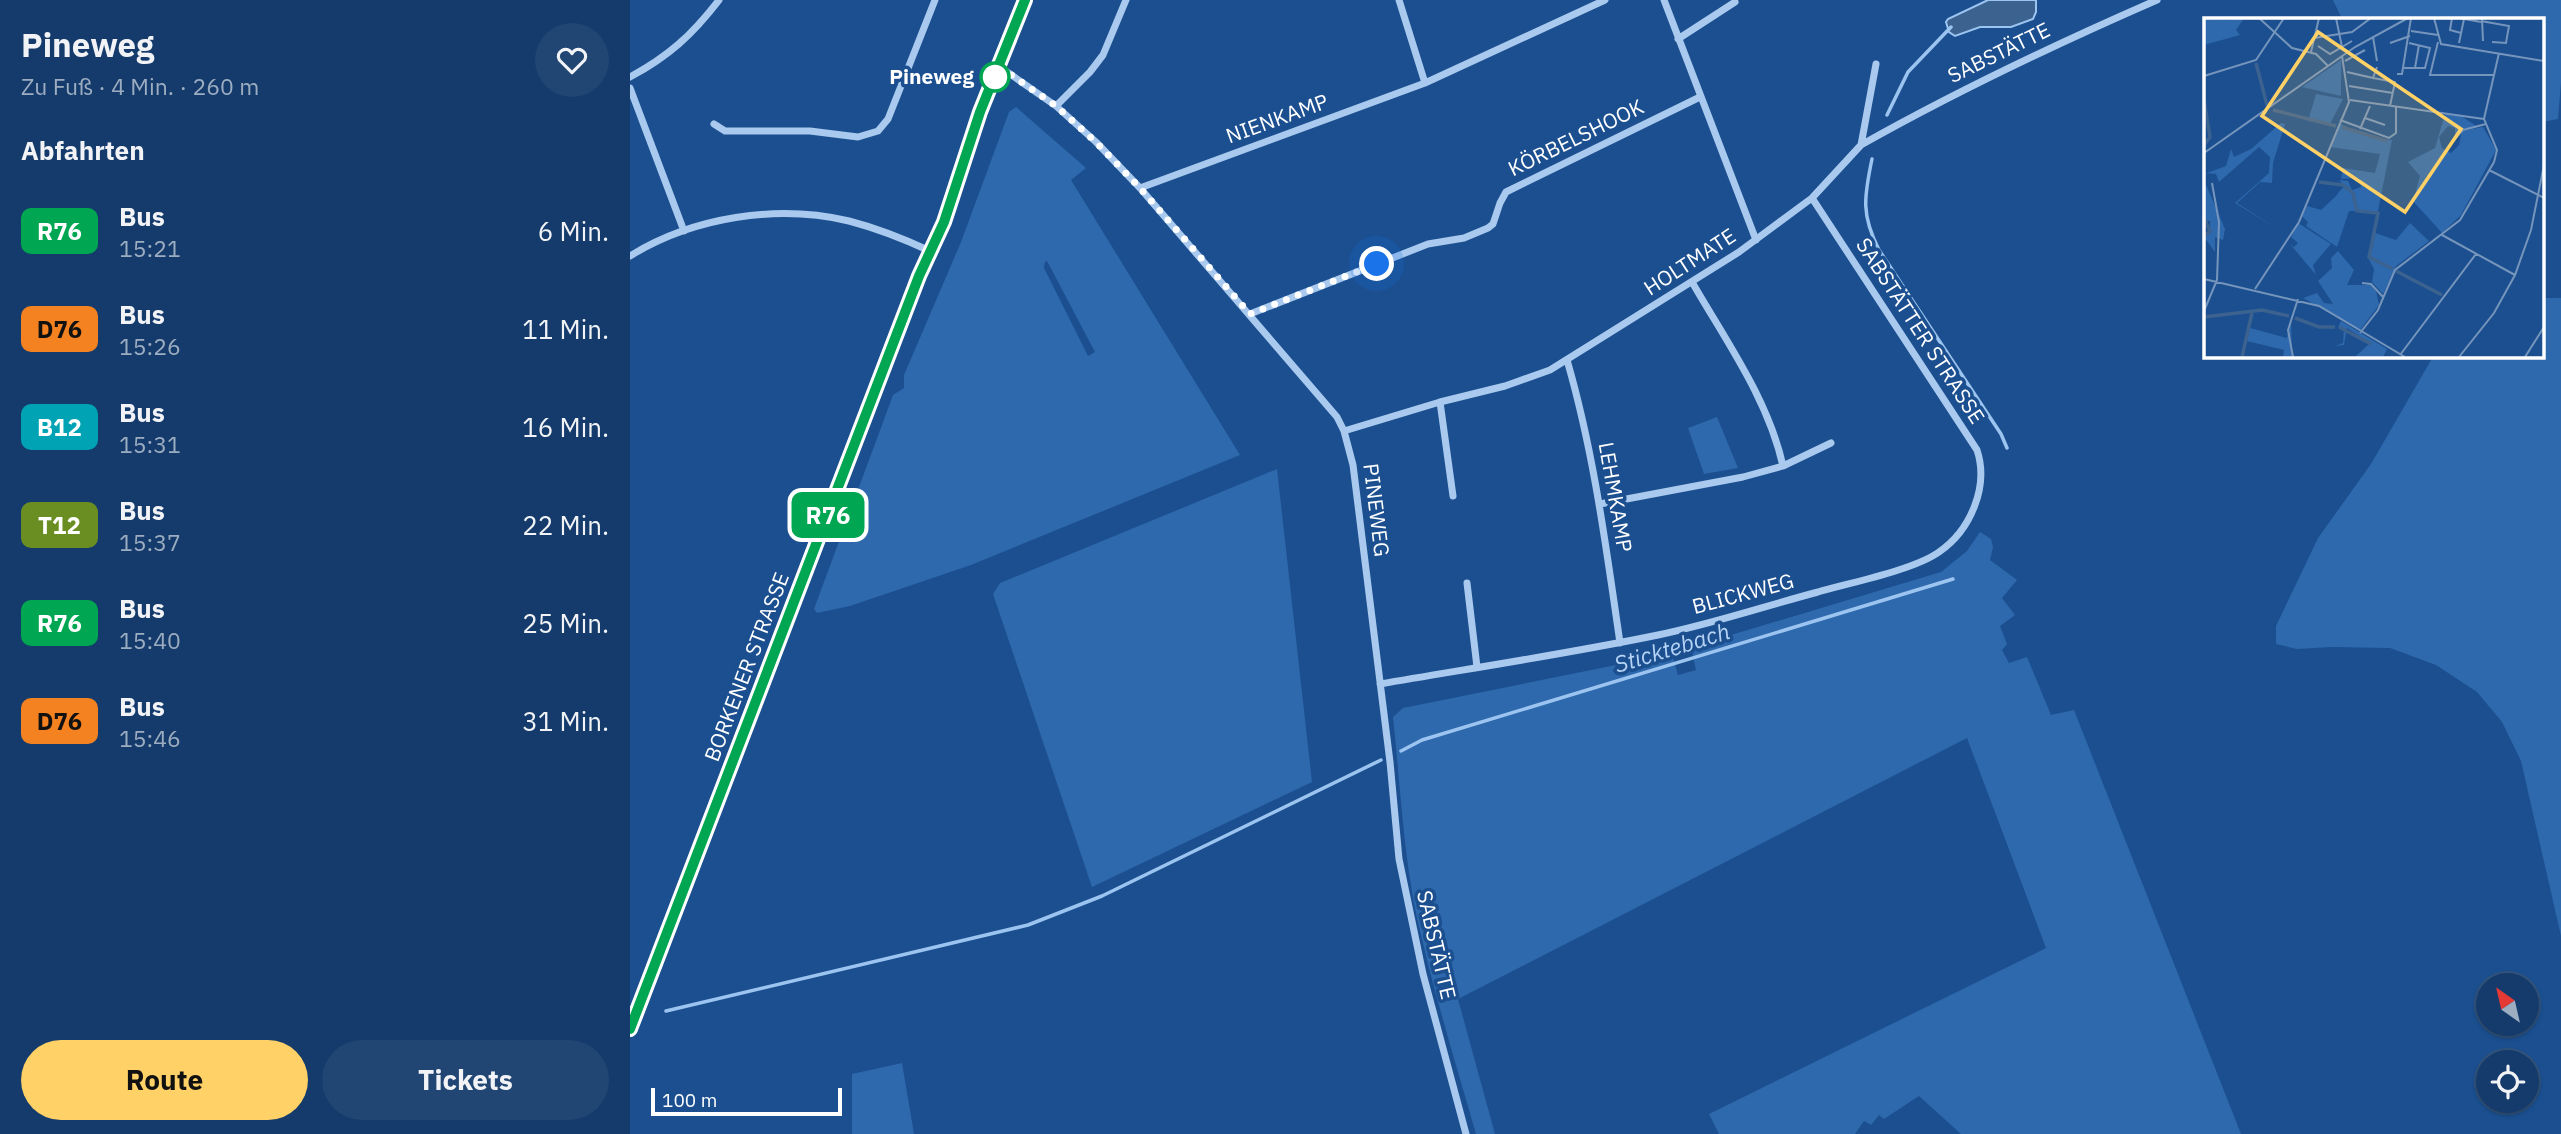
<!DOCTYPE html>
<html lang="de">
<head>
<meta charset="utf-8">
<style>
	body { margin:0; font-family:"IBM Plex Sans",sans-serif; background:#214673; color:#f1f3f6; height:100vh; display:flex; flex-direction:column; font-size:26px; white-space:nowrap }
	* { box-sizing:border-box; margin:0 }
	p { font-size:23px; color:#9dadc1 }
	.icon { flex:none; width:38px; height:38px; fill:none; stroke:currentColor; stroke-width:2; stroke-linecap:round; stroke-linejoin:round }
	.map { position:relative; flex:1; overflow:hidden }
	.sheet { display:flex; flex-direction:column; background:#143b6b; width:630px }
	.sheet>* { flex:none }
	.badge { padding:0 14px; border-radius:10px; font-size:24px; line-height:46px }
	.needle { width:46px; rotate:326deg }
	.tools { position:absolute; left:1846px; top:973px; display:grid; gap:14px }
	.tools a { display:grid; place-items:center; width:63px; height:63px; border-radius:50%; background:#143b6b; box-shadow:0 2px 5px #0004,0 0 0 2px #33557e; font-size:35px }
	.scale { position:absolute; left:21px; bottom:18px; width:191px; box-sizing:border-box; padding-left:7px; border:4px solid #fff; border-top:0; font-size:19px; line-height:24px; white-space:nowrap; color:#fff; -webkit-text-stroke:5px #1b4f8f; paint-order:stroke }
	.you { position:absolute; width:35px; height:35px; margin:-18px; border:5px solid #fff; border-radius:50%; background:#1a73e8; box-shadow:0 0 0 10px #1a73e833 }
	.map>.badge { position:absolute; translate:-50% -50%; box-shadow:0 0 0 4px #fff }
	h2 { padding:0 21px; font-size:26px; line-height:63px }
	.round { display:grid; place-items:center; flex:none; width:74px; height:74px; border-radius:37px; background:#214673 }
	.summary { display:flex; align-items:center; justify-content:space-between; height:119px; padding:0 21px }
	h1 { font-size:33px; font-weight:700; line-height:52px }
	.primary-button { display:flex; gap:14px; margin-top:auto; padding:14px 21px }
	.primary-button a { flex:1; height:80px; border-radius:42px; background:#ffd166; color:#111; font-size:28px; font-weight:700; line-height:80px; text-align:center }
	.primary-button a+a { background:#214673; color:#f1f3f6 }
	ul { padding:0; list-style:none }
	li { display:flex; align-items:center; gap:21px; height:98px; padding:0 21px }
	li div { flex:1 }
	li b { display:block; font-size:26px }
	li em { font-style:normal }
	li .badge { min-width:77px; font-weight:700; text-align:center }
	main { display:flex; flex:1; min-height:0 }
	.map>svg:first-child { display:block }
</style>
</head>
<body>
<main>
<section class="sheet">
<div class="summary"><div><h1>Pineweg</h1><p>Zu Fuß · 4 Min. · 260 m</p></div><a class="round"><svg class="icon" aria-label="heart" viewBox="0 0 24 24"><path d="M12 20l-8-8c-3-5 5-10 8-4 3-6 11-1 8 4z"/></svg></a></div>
<h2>Abfahrten</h2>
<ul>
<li><span class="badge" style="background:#00a651;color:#fff">R76</span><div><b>Bus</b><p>15:21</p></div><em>6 Min.</em></li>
<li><span class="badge" style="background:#f58220;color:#111">D76</span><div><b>Bus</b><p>15:26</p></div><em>11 Min.</em></li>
<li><span class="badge" style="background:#00a3b4;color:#fff">B12</span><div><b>Bus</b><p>15:31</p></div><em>16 Min.</em></li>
<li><span class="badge" style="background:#6b8e23;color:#fff">T12</span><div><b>Bus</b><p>15:37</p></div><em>22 Min.</em></li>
<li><span class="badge" style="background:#00a651;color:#fff">R76</span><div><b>Bus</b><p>15:40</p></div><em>25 Min.</em></li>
<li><span class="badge" style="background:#f58220;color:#111">D76</span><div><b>Bus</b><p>15:46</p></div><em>31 Min.</em></li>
</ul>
<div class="primary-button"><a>Route</a><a>Tickets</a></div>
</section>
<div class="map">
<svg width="1931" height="1134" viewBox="0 0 1931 1134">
	<rect width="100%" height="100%" fill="#1b4f8f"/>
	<path fill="#2e69ad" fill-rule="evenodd" d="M1703,0h228v82l-3,37 -16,3v-103h-200z
		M386,107l70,61 -15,12 169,275 -269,110 -121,41 -33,7 -3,-4 79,-214 11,-7v-13l57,-133 48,-130zM417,261l48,91 -7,4 -44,-88 1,-6z
		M1912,298h19v638l-40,-175 -19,-39 -25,-30 -41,-27 -46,-17 -59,-1 -34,2 -21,-5v-18l42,-88 53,-74 63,-109h108z
		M1087,417l21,51 -34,6 -16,-46z
		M647,469l35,313 -220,105 -99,-293 7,-11z
		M1350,532l11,7 2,8 -3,13 27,20 -15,18 13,17 -15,11 7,18 -5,6 7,13 18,-6 24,58 23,-5 167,424h-280l-42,-38 -35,23 -5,-4 -8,10 -7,-4 -9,13h-136l-10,-20 337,-166 -79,-210 -509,261 37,135h-19c-21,-73 -44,-147 -60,-221 -13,-64 -16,-131 -23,-196l10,-9 208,-42 60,-16 7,25 18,-5 -5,-23 250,-75 26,-21z
		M272,1063l12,71h-62v-60z"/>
	<path fill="#3c6290" stroke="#9cc4f0" stroke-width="2" d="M1358,0h48v12l-3,7 -22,8h-31l-25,9 -6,-4 -3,-10 2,-3z"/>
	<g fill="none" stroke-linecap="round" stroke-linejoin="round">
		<path stroke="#9cc4f0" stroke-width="3.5" d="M1257,115l21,-43 43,-45
			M1242,159c-8,38 -11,56 7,91l122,184 6,14
			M771,751l21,-11 531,-161
			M36,1011l362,-86 74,-29 279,-136"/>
		<path stroke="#a9c9ee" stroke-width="7" d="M1034,0l92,240
			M1048,39l57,-37
			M370,67l56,39 40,36 44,46 197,229 7,14 9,34 37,297 9,97 24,115 43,160
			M0,77c39,-21 62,-42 89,-77
			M795,83l180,-83
			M0,88l54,143
			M426,106l34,-34 13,-17 23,-55
			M84,124l11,7h85l48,6 20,-6 10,-12 47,-119
			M1231,145c96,-54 195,-101 296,-145
			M510,188l285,-105 -26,-83
			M0,256c63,-39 146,-52 219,-35 27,7 55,18 81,30
			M1062,282c34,59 76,117 91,184
			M620,314l178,-70 36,-6 24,-10 5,-4 7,-21 6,-11 194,-95
			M937,360c27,93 39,187 53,283
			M810,402l13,94
			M714,431l96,-29 65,-16 45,-16 189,-118 73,-54 49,-53 15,-81
			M970,504l143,-27 40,-11 48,-23
			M837,583l10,84
			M750,684c93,-16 186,-30 278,-49 54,-11 107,-29 160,-43 31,-9 96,-22 121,-40 32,-22 50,-66 38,-102l-165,-252"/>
		<path stroke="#d6e6fa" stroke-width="14" d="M0,1030l289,-754 25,-54 36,-110 45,-112"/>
	</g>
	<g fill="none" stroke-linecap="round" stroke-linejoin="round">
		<g stroke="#fff" stroke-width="16">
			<path id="line" d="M0,1029l289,-753 25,-54 36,-110 45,-112"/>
		</g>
		<use href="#line" stroke="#00a651" stroke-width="10"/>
		<path stroke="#fff" stroke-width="7" stroke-dasharray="0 12.6" d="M365,77l5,-10 56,39 40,36 44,46 110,126 127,-50"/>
	</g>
	<circle fill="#fff" stroke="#00a651" stroke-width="3.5" cx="365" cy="77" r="14"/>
	<g text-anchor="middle" stroke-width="7" stroke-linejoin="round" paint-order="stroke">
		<g font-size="21" fill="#fff" stroke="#1b4f8f">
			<text transform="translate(1369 53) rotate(-26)" y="7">SABSTÄTTE</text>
			<text transform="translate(647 119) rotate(-20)" y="7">NIENKAMP</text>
			<text transform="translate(946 138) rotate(-26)" y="7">KÖRBELSHOOK</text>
			<text transform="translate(1060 262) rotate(-33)" y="7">HOLTMATE</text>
			<text transform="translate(1290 331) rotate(57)" y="7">SABSTÄTTER STRASSE</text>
			<text transform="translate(985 497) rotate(80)" y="7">LEHMKAMP</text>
			<text transform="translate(746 510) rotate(83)" y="7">PINEWEG</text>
			<text transform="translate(1113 594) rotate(-15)" y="7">BLICKWEG</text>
			<text transform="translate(117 667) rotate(-69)" y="7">BORKENER STRASSE</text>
			<text transform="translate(806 945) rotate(77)" y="7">SABSTÄTTE</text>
		</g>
		<g font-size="21" font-weight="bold" fill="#fff" stroke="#1b4f8f" text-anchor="end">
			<text x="344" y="84">Pineweg</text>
		</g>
		<g font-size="23" font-style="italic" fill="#b5d3f5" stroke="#1b4f8f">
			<text transform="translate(1042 648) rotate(-17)" y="8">Sticktebach</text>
		</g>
	</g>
	<g transform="translate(1574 18)">
		<rect width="340" height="340" fill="#1b4f8f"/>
		<path d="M0,0l24,2 16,-2 -8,12 4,5 -36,10zM137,42v36l-39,-9zM112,76l27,5 -13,25 -22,-3zM241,96l16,2 17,11 -16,2 -7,8v-9l-7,-2 -9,11 3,11 9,5 8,-8 3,-14 21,-4 13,23 -35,65 -19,18 -29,-32 7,-25 -12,-14 27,-14zM77,105l4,1 -12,39 -1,20 -12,-1 -23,21 39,25 -41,-25 34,-30 1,-16 -11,-10 -40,35 -3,-8 -10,-1 -1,5 -1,-4 22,-8 5,-17 3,8 17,-8zM135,105l24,12 29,5 -14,71h-29l-12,36 -31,-21 2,-4 -6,-6 5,-10 14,4 14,-13 9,-11 -5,-6 9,1 4,9 9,-3 -2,-9 -18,1 2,-11 32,5 5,-19 -50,-7 -10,26zM0,162l21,49 -2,11 -8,-3v15l-11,-15 6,-6v-10h-6zM94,205l33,21 -18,21 3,10 -26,-31 4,3 4,-4 -7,-6zM206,205l19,18 -33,25 -13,28 -11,-12 2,-13 -6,-11 7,-25 21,7zM134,233l16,19 -7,15h24l5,6 3,14 -19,25 -57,-32 14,-5 7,10 9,1 -15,-23 14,-13 -1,-10zM87,300l1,39h-9l1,-7 -37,-9 3,-13 37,10zM137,303l46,28 -4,8h-28l15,-14 -23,-15 -3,17 -9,1 8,-3 1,-15 -6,-1z" fill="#2e69ad"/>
		<path fill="none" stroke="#3c6290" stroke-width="3.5" d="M52,45l11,42M0,82l6,37 -6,8M69,92l63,16M138,109l45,14M115,164l24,3 10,8 4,18 21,2 -9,44 24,12M0,200l6,13 -6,5M192,253l46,24M0,299l58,-7 27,6M91,300l24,9h16M135,309l32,17M38,339l10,-44"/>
		<path fill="none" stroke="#7695bc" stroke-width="2" d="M55,0l33,30 24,6 12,12M132,0l6,29M230,0l7,26 103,17M248,0l-2,12 11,3M255,0l22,4M278,1l1,22M277,3l28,5 -3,17 -14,-1M207,13l27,4M169,19l4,24M110,20l38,-6 19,-14M234,24l-8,33h64M186,25l20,-7M255,25l5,-24M114,28l12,8 22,-13M107,34l8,-34M141,43l20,-11M200,50h21l5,-20 -21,-5M211,50l4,-23M143,54l26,6 4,-11M193,56h5l9,-56M0,58l52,-16 28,-42M169,60l22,4 -5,24M145,68l44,7M146,82l134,19M161,100l20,7M136,102l49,18 7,-5v-27M156,111l10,-23M249,123l10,-11 23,-6M0,135l151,-106 53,-29M285,152l55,28M238,217l73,40M0,261l115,27 86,51M158,265l9,1 12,13M51,271l44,-67 50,-120 -7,-46M0,293l13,-31 2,-58 -7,-39M156,315l18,-23 17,-40 65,-50 34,-58 3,-12 -13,-31 15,-66M196,337l76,-101M89,339l-5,-27 10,-31M255,339l35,-44 21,-38 16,-45 13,-65M321,339l19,-30"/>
		<path fill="#ffd166" fill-opacity="0.15" stroke="#ffd166" stroke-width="3.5" d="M114,14l143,97 -56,83 -143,-96z"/>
		<rect width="340" height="340" fill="none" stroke="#fff" stroke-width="3.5"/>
	</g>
</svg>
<div class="tools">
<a><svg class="needle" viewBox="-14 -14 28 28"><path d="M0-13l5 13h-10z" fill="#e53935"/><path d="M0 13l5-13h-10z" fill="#9dadc1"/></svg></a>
<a><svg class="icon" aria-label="locate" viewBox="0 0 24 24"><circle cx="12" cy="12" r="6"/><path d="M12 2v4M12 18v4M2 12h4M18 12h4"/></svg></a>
</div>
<div class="scale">100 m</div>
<div class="you" style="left:747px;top:264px"></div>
<b class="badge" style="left:198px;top:515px;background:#00a651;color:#fff">R76</b>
</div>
</main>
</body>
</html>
